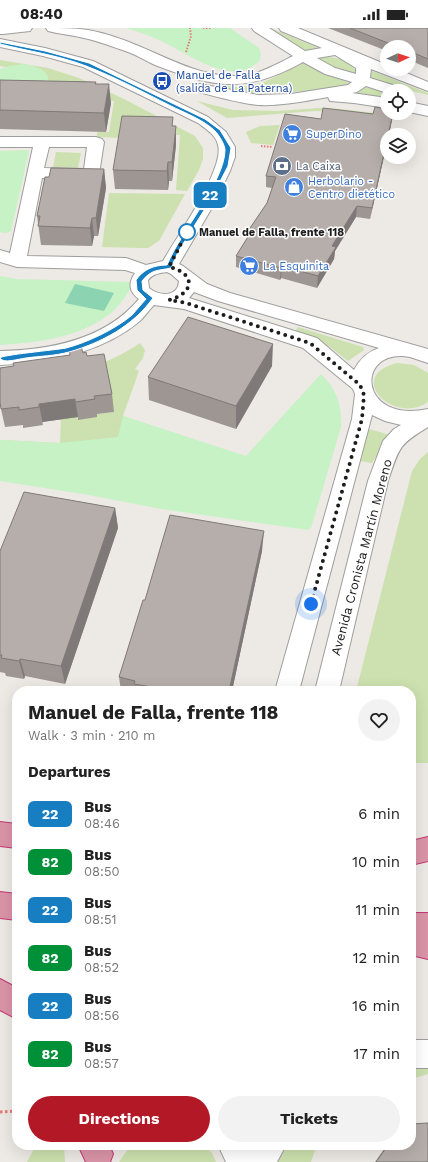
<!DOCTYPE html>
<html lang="en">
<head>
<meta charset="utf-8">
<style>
	body { margin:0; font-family:"Work Sans",sans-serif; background:#f2f2f2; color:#222; height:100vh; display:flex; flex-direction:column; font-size:15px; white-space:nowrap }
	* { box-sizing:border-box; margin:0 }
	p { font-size:13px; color:#767676 }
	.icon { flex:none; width:22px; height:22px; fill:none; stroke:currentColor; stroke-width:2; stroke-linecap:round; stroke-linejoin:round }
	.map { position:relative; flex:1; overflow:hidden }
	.sheet { position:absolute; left:12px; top:658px; width:404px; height:464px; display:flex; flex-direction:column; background:#fff; border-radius:16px; box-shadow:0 4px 16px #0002 }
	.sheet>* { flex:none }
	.badge { padding:0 8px; border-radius:6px; font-size:14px; line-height:26px }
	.needle { width:26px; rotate:86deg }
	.buttons { position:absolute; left:380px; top:12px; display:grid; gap:8px }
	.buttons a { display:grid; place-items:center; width:36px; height:36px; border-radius:50%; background:#fff; box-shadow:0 4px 16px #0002; font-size:20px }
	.you { position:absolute; width:20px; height:20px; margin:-10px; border:3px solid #fff; border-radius:50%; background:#1a73e8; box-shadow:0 0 0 6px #1a73e833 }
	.map>.badge { position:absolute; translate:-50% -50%; box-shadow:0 0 0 2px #fff }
	h2 { padding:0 16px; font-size:15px; line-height:36px }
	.round { display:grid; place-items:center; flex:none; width:42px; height:42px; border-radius:21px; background:#f2f2f2 }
	.head { display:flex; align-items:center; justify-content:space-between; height:68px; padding:0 16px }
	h1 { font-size:19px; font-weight:700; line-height:30px }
	.button { display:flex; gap:8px; margin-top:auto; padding:8px 16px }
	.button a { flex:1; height:46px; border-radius:24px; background:#b21826; color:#fff; font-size:16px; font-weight:700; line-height:46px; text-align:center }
	.button a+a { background:#f2f2f2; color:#222 }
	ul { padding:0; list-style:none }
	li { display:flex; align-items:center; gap:12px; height:48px; padding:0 16px }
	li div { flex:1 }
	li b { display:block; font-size:15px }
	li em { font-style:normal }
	li .badge { min-width:44px; font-weight:700; text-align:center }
	.status { display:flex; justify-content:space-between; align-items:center; height:28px; padding:0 20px; background:#fff; direction:ltr }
	.status svg { height:11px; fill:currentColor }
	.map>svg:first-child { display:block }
</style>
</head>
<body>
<div class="status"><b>08:40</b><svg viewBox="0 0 49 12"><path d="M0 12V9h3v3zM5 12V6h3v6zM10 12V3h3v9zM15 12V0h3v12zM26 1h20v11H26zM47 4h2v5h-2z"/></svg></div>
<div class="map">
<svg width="428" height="1134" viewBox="0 0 428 1134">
	<rect width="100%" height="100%" fill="#ede9e4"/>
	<path fill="#cce1af" d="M263,0h7l48,20 -15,5z
		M324,29c14,0 30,3 33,18l-2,1 -27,-11 -11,-6z
		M0,32l48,8 31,10 45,21 71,37 8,12v11l-4,11 -12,21 -11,-1 4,-55 -57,-2 -2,5 -24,-1v-5h12l5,-31 -94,-3 14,-32c-12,-2 -23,3 -34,0z
		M304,35l22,11 24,9 -7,4 -10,1c-28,3 -92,11 -116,-2l25,1 20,-4z
		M372,43l56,22v2l-56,-14 -2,-1z
		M365,59l22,6v7l-35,-7z
		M197,73l36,9 44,1 41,-3 23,1 51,6 -77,-4 -88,7z
		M280,97l-7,20 -22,-2 -5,-11 14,-6z
		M56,124l25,1 -3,15 -25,-1z
		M109,165l76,1 -26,47 -11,7h-6l-40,-1z
		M298,299l65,20 1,3 -16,11 -18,-14 -15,-8 -20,-8z
		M140,315l5,7 -2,8 -8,11 4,2 -16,45 123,41 -232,-7 -14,-10 60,3 1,-24 53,-7 -26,-44c19,-6 36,-14 52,-25z
		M397,335l17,2 14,8v29c-34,24 -84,-26 -31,-39z
		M369,401l21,6 -18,28 -12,-2z
		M428,424v311h-17v-72h-55l56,-220 8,-12z
		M428,1035v11l-17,5v-14z
		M36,1117h28l1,17h-38z
		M131,1117h73l8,8 4,9h-97z
		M282,1117h35l-6,17h-36z"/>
	<path fill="#c6f2c5" d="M126,0h104l29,20 2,6 -1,6c-25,28 -67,-3 -93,-16 -13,-7 -27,-12 -41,-16z
		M24,36c11,2 25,5 25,19l-49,13v-27l9,-3z
		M27,122l2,1 -18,80 -5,2 -6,-1v-81z
		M0,248l16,3 115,3 1,4c-6,10 -12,19 -21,27 -30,24 -73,30 -111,32z
		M321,346c16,15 21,32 20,53l-30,101 -3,2 -147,-21 -72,-14 -89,-14v-41l60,3 58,-6 5,-21 123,40z"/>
	<path fill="#8bd3b1" d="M75,256l39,9 -10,18 -39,-8z"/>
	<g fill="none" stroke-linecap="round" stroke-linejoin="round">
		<g stroke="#9e9e9e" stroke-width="2">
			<path id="minor" d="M0,0h32l-2,3 -27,3h-3z
				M46,0c14,0 29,0 42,2 17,3 37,10 53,17 33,14 69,34 107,28 15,-3 31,-12 45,-19l-39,-25 -2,-3h17l36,23 17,-3 -41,-17 -2,-3h19l89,37v4h10l31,13v9l-57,-22 -1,9 32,10 3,3h-18v2l-21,-7 -9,6 -5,1 35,5v10l-33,-5 -24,-2 -2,-4c-23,4 -46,9 -70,8 -21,-2 -43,-9 -63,-14l-2,-3 2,-3 5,-1 58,11 33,-1 57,-9 4,-3 -27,-8 -22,-12c-58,32 -88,26 -148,3 -9,-4 -18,-10 -27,-13 -14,-5 -30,-11 -44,-14 -12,-3 -24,-4 -36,-7zM335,27l21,13v6l-21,-6 -18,-10z
				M0,11l45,9 48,13 115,56 18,15 9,15v10l-5,14 -17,35 -34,58 4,2 24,18 23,9 198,56v14c-6,-2 -12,-4 -18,-6 -55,-10 -53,67 18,52v18c-30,18 -29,21 -40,54l-49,210h-24l53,-210 15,-40 11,-12 7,-4 -16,-4 -13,-6 -73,276h-24l77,-272 3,-25 -2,-5 -50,-41 -119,-39 -30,-4c-5,5 -9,11 -14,16 -38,32 -92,42 -140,44v-14c50,-1 105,-11 139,-52 -10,-7 -11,-16 -4,-26l-10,-3 -108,-3 -17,-5v-12l10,3 23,-106h-33v-10h96l6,2 2,3 -5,32 -2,3 -6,2 -49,-1 -15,78 99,2 20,7 17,-4c13,-23 62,-92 55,-116 -2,-10 -12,-16 -20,-22l-115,-56 -40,-11 -43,-9zM49,119h38l-3,22 -40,-1zM167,244l4,2 8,7c-1,17 -20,15 -30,7l-1,-8c5,-6 11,-7 19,-8zM194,264l24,9 161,47c-12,4 -19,11 -25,22l-37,-32 -128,-40z
				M409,74l19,4v10l-19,-4z
				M411,1012h17v28h-17z
				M218,1117h33l1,3 2,-3h32l-9,17h-51z"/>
		</g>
		<g stroke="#c33974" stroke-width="2">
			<path id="highway" d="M0,794l17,2v24l-17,-2z
				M428,809v24l-17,4v-24z
				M0,864l17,2v26l-17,-2z
				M411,885h17v46l-17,-4z
				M0,951l17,9v31l-17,-9z
				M78,1117h31l4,9 -3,8h-24z"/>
		</g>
		<path stroke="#e87b79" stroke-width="2" stroke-dasharray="1.5 1.5" stroke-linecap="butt" d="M203,0h9
			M186,24l5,-16 -1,-8
			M261,118l11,1"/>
		<path stroke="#e87b79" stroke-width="3" stroke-dasharray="2.5 2.5" stroke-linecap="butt" d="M0,1084l17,-1"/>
		<use href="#minor" fill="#fff" fill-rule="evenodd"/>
		<use href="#highway" fill="#db94a8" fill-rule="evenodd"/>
	</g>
	<path fill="#9d9692" d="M328,0h100v40l-19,-8v-13h-22v4z
		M0,52l96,2v2l15,19 -5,29 -106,-3z
		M393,85l-1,8 -22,98 -14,-2 -21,34 -1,8 -17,29 -36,-10 -1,2 -44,-13v-11l12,-19v-6l19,-28 5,-15 -6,-1v-11l55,-57z
		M173,98l3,19 -4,36h-3l-1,9 -53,-1 -2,-19z
		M104,141l2,19 -8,48h-4l-2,10 -51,-1 -4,-29 12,-39z
		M83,325l4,3 25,38 2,18 -17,2v3l-19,3v-3l-36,5 1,3 -20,3v-3l-18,2 -4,-18 13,-43 56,-11z
		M272,338l-36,63 -87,-29 -1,-23z
		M115,480l3,20 -53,156 -40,-8 -1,3 -18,-3 -1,-3 -5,-1v-121z
		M262,523l-30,140h-111l-2,-14 26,-77z
		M387,1117h24l17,17h-53z"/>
	<path fill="#7f7a77" d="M109,56l2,19 -5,29 -2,-19z
		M393,85l-4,22h-1z
		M176,98v19l-4,36v-19z
		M387,111v4l-17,76 2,-11z
		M168,134l1,19 -1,9 -1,-19z
		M104,141l2,19 -8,48 -2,-18z
		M357,178l-1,11 -21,34 -1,8 -17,29 1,-12 14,-30z
		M92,190l2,18 -2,10 -2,-18z
		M282,238l-1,12 -1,2 1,-12z
		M273,316l-1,22 -36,63v-23z
		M75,371l3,18 -36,5 1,3 -4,-21z
		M115,480l3,20 -53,156 -4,-18z
		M264,503l-2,20 -30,140h-3z
		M20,631l5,17 -1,3 -5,-18z"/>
	<path fill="#b6aeaa" stroke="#7f7a77" d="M350,0h78v31l-19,-8v-4h-11z
		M0,52l96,2 -1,2h14l-5,29 -104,-3z
		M375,79l12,2v4h6l-5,22h-1v4l-15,69 -15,-2 -25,40 4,1 -18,29 -36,-10 -1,2 -45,-12 15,-24 -3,-1 19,-28 9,-26 -10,-1 19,-62 36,5 2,-11 50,6z
		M122,88l51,1 -1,9h4l-4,36h-4l-1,9 -54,-1z
		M51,140l53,1 -8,49h-4l-2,10 -52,-2 2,-10h-3l8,-39h4z
		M188,289l85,27 -37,62 -88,-29z
		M81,318l2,7 3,-1 1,4 17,-2 8,40 -18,2 1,3 -20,3v-3l-36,5v3l-20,3v-3l-18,2 -1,-7v-34l14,-2 -1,-3 57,-8 -1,-7z
		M24,464l91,16 -54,158 -41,-7 -1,2 -18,-3 1,-3h-2v-104z
		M170,487l94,16 -35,160h-53l-42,-7 1,-3 -16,-4 24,-77h2z
		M428,1095v39h-52l12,-17h23v-21z"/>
	<path fill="#187ec2" stroke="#fff" d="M0,14l45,9 44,12 116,56 15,11 11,18 -3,18 -17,33 -33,53 -7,16c-14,3 -19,1 -29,13l1,9 10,8c-20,28 -52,45 -84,54 -14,4 -29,4 -43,6 -8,1 -23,6 -26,0 0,-3 56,-8 66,-10 20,-5 50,-19 66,-33 5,-5 9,-11 14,-16l-9,-9 -1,-10c7,-10 17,-15 31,-15 13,-32 58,-84 58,-115 0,-5 -6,-15 -10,-19 -11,-11 -30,-18 -44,-25 -28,-14 -56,-29 -85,-40 -28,-11 -59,-15 -86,-22z"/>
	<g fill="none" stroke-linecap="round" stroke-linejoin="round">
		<path stroke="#1d1d1d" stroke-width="4" stroke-dasharray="0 7.2" d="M187,204l-18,35c27,6 26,26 0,33l17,3 124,40 50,42 4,10 -2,24 -51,185"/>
	</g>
	<defs>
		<g id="bus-disc" transform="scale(1)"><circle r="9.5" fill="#1a4fb4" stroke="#fff"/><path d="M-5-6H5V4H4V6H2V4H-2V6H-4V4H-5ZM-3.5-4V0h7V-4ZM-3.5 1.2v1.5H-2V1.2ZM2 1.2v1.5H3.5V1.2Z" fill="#fff"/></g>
		<g id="supermarket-disc" transform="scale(1)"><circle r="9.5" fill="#3f7fe0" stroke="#fff"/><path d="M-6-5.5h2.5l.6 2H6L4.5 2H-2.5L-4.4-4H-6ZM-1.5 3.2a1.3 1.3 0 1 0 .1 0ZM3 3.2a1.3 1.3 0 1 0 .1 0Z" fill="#fff"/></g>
		<g id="bank-disc" transform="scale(1)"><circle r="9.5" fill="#5c6f8a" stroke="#fff"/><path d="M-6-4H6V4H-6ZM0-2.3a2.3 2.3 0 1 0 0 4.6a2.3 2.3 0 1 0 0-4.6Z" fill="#fff"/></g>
		<g id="shop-disc" transform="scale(1)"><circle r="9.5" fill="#3f7fe0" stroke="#fff"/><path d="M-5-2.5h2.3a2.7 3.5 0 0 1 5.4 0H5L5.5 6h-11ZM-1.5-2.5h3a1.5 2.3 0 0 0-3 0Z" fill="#fff"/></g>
	</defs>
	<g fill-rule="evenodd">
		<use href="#bus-disc" x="162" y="53"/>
		<use href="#supermarket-disc" x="292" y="106"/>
		<use href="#bank-disc" x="282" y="138"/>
		<use href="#shop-disc" x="294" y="159"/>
		<use href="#supermarket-disc" x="249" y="238"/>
	</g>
	<circle fill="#fff" stroke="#187ec2" stroke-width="2" cx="187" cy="204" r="8"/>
	<g text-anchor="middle" stroke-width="3" stroke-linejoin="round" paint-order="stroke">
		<g font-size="11" fill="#164399" stroke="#fff" text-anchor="start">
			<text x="176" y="51">Manuel de Falla<tspan x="176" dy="13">(salida de La Paterna)</tspan></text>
		</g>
		<g font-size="11" fill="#366cbe" stroke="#fff" text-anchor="start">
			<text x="306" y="110">SuperDino</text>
			<text x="308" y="157">Herbolario -<tspan x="308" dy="13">Centro dietético</tspan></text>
			<text x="263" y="242">La Esquinita</text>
		</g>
		<g font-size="11" fill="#4e5e75" stroke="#fff" text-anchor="start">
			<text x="296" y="142">La Caixa</text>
		</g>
		<g font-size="11" font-weight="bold" fill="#1d1d1d" stroke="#fff" text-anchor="start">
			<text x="199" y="208">Manuel de Falla, frente 118</text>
		</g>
		<g font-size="13" fill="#1d1d1d" stroke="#fff">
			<text transform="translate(361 529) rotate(-75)" y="5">Avenida Cronista Martín Moreno</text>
		</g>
	</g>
</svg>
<div class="buttons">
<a><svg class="needle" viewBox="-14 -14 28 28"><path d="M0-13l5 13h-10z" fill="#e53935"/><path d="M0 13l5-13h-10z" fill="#767676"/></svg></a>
<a><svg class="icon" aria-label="locate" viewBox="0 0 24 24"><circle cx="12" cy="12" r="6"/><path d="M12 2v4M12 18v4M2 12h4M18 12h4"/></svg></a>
<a><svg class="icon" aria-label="layers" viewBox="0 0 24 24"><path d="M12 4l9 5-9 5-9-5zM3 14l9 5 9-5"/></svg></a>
</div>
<div class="you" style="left:311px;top:576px"></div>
<b class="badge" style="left:210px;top:167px;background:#187ec2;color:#fff">22</b>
<section class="sheet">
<div class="head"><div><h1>Manuel de Falla, frente 118</h1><p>Walk · 3 min · 210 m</p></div><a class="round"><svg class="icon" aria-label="heart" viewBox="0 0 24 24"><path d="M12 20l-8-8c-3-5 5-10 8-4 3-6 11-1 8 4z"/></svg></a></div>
<h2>Departures</h2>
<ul>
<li><span class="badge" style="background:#187ec2;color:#fff">22</span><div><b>Bus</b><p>08:46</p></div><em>6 min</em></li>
<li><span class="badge" style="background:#009038;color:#fff">82</span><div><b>Bus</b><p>08:50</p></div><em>10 min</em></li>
<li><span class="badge" style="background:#187ec2;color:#fff">22</span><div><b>Bus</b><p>08:51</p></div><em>11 min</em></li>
<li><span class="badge" style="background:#009038;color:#fff">82</span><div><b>Bus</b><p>08:52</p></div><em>12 min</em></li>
<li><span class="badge" style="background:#187ec2;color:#fff">22</span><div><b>Bus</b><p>08:56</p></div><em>16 min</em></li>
<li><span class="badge" style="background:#009038;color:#fff">82</span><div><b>Bus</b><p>08:57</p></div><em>17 min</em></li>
</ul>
<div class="button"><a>Directions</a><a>Tickets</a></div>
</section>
</div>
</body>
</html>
